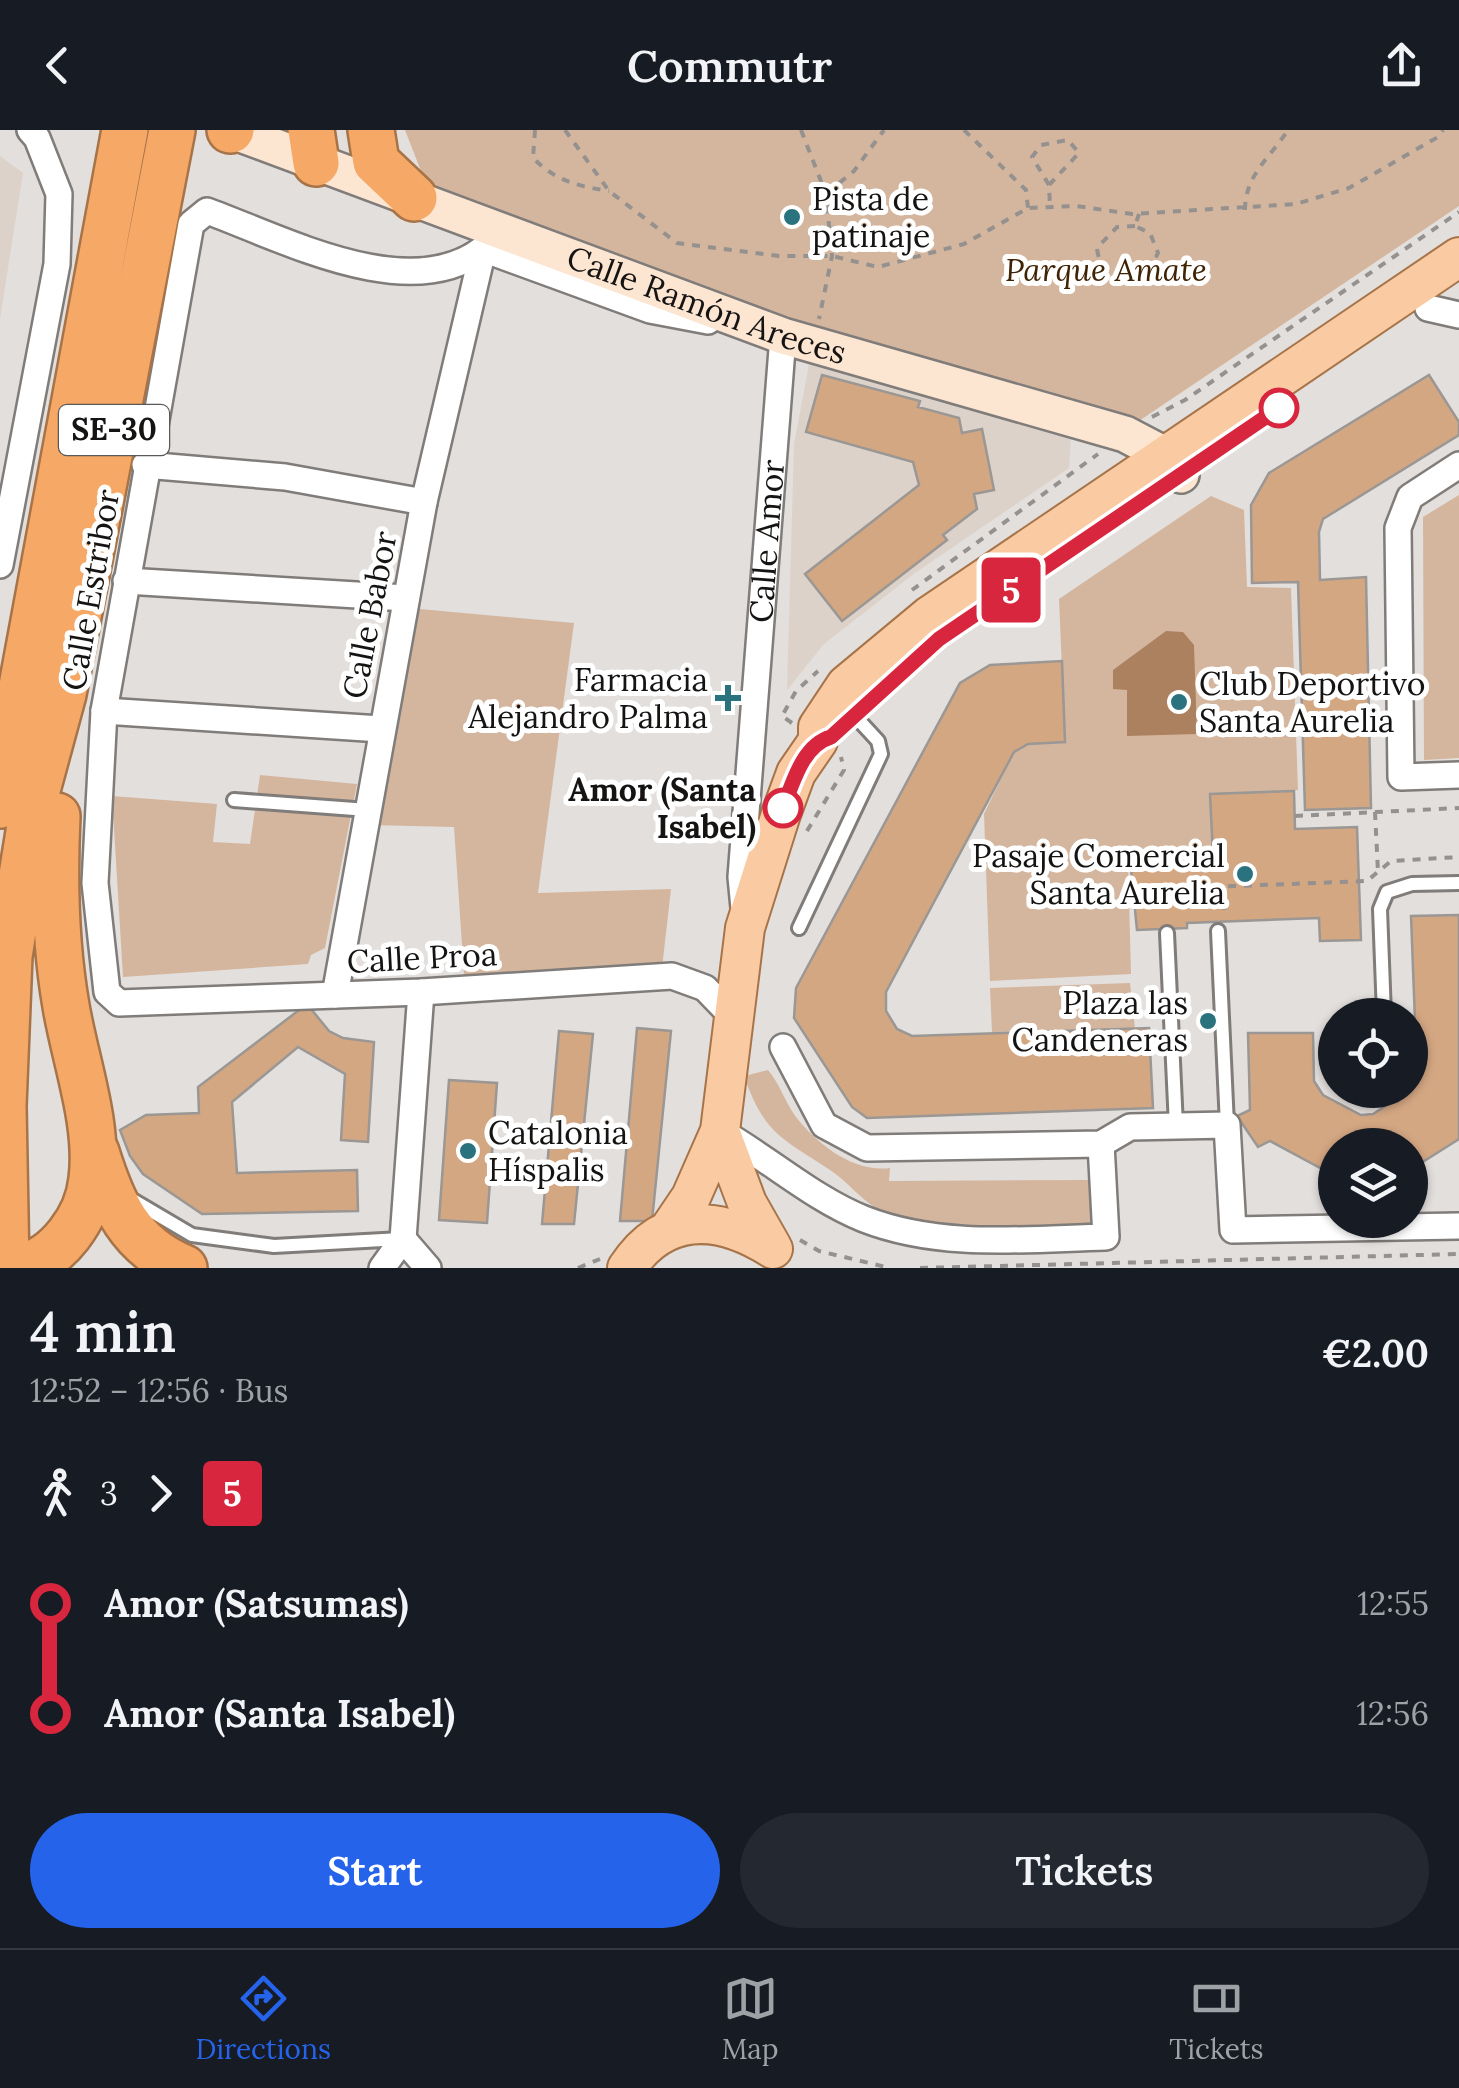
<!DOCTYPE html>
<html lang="en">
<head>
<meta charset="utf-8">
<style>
	body { margin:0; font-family:Lora,serif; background:#242831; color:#f1f3f6; height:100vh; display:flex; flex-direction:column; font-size:38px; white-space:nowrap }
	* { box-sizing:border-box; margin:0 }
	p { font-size:32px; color:#9ea1a6 }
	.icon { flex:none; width:55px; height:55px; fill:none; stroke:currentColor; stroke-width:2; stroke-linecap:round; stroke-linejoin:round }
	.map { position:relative; height:1138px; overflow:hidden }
	.details { display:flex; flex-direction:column; background:#171b24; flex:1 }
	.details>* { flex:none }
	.badge { padding:0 20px; border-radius:8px; font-size:35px; line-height:65px }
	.buttons { position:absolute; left:1318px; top:868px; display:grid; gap:20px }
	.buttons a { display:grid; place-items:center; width:110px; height:110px; border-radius:50%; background:#171b24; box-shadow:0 2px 8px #0004; font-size:50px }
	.map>.badge { position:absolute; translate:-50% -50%; box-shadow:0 0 0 5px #fff }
	.legs { display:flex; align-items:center; gap:15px; height:110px; padding:0 30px; font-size:32px }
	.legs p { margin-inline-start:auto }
	.summary { display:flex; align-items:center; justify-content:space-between; height:170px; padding:0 30px }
	h1 { font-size:55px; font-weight:600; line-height:75px }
	.action { display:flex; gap:20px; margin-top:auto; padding:20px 30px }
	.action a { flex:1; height:115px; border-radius:60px; background:#2563eb; color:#fff; font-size:40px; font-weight:600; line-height:115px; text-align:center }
	.action a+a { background:#242831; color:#f1f3f6 }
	ul { padding:0 30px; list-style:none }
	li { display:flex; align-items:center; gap:35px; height:110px; font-size:38px }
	li i { display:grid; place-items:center; width:15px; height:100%; margin:0 12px; background:currentColor }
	li i::after { content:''; width:25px; height:25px; margin:-12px; border:8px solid; border-radius:50%; background:#171b24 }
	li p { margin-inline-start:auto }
	li:first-child i { background:linear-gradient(#0000 50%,currentColor 0) }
	li:last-child i { background:linear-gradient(currentColor 50%,#0000 0) }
	header { display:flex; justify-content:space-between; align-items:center; height:130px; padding:0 30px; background:#171b24; font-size:45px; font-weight:600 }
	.dock { display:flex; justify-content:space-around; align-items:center; height:140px; border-top:2px solid #363941; background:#171b24; font-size:28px; color:#9ea1a6 }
	.dock a { display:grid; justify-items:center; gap:5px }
	.dock .active { color:#2563eb }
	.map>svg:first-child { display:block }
</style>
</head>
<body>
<header><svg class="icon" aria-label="back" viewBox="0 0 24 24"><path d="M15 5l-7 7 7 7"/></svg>Commutr<svg class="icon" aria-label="share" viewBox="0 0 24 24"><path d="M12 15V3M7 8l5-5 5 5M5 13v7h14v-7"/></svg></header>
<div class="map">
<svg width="1459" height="1138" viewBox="0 0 1459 1138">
	<rect width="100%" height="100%" fill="#e3dfdc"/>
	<path fill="#dcd2ca" d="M0,26l23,17 -23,146z
		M809,234l262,74 -2,30 -154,105 -91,71 -37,46 7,-246z"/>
	<path fill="#d4b69f" d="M405,0h1054v76l-326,219 -316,-94 -389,-142z
		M1459,365v263l-35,2 -1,-243z
		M1211,366l33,14 3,77 44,1 7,202 -87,4 2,62 -85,4 3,114 -141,7 -6,-167 30,-62 14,-8 37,-3 -6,-142z
		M409,478l165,15 -36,270 133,-4 -10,88 -196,12 -11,-162 -85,-2z
		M260,645l97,9 -32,164 -14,7 -3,9 -185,13 -11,-181 105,8 -4,38 37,2z
		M1130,853l5,46 -143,3 -2,-44z
		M768,940c12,14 17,32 28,47 21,27 58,56 94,51l-1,13 202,-1 2,44c-67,3 -154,16 -215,-15 -17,-9 -32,-29 -48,-39 -49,-33 -65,-35 -86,-94z"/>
	<path fill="#ac815f" d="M1166,501l17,1 11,13 3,89 -70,2v-46l-14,-1v-19z"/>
	<path fill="#d4a783" stroke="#9a9794" stroke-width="2.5" d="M822,245l98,26 -2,6 41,11 3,15 20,-4 12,61 -20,4 3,15 -34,26 4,5 -105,81 -37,-47 114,-89 -6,-23 -107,-30z
		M1429,245l30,47v13l-136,84 -4,13 1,48 46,-3 5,231 -66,2 -7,-228 -46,1 -1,-78 18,-32z
		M1062,531l3,81 -37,2 -14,8 -128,240v19l11,18 15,7 237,-8 4,80 -286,10 -15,-11 -58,-89 2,-30 164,-305 30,-18z
		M1294,661l1,38 62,-2 4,113 -41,1 -1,-23 -132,5v5l-50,2 -7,-71 83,-3 -3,-62z
		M1459,785v224l-49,31v-25h-75v31l-65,-35 -12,6 -21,-31 13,-6 -2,-77h65l1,48 9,14 38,20 12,-1 37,-24 7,-16 -6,-158z
		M307,874l22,27 14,7 31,4 -6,100 -27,-2 4,-66 -47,-27 -66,55 5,71 120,-3 1,41 -156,3 -59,-40 -13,-18 -10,-26 26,-15 53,-2 -1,-26z
		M637,898l34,3 -19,190h-32z
		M559,901l34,3 -19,190h-32z
		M449,950l48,3 -10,140 -48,-3z"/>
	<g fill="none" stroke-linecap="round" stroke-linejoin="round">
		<g stroke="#7f7c7a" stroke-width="18">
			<path id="lane" d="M234,670l134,10
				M799,798l82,-174 -3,-13 -24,-26
				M1218,801l9,194
				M1167,803l9,193
				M1384,885l-4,-106 7,-17 25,-8 47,-1
				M131,1069l61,36 82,11 127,-7"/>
		</g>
		<g stroke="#7f7c7a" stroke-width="30">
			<g id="street">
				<path d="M1428,178l31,7"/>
				<path d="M708,191l-58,-11 -167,-61c-74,57 -199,-10 -276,-38l-16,13 -87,487 -9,172 12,109 12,11 302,-11 251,-16 33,12 26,27"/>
				<path d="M145,335l140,12 139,25"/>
				<path d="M1459,335l-49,32 -12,31 3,249 58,-2"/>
				<path d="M0,435l57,-301 2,-70 -22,-56 -7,-8"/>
				<path d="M126,451l280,17"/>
				<path d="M104,581l277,18"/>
				<path id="s1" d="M744,778l-3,-31 42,-541 -16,-4"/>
				<path d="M335,865l89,-493 59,-252"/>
				<path d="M783,917l41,78 43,23 234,-4 29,-17 97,-2 6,105 226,-4"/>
				<path d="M720,1001c48,27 92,67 144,88 77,30 161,20 242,18l-5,-93"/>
				<path d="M403,1109l25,29"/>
				<path d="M382,1138l21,-29 18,-247"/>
			</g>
		</g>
		<g stroke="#7f7c7a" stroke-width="40">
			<g id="secondary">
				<path id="s2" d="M230,0l553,206 342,98 42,22 14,19"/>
			</g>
		</g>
		<g stroke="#a77449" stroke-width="42">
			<path id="primary" d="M720,1001l27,72 25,44
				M670,1098l21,-31 29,-66 25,-203 36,-114 15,-41 22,-32v-14l28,-42 83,-69 530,-359
				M627,1138c38,-58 94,-52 146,-19"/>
		</g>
		<g stroke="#a77449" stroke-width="50">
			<path id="highway" d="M230,0h1
				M311,0l5,33
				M371,0l5,32 38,36
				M0,675l125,-675
				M96,1022c16,52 34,94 88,116
				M6,1138l-3,-162 6,-150 25,-155 29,-107 109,-564
				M20,1138c38,-9 68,-50 72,-89 7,-55 -17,-119 -26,-173 -11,-63 -12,-127 -9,-190"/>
		</g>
		<path stroke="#94918f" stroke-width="4" stroke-dasharray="8 8" stroke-linecap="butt" d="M535,0l-2,28c23,23 44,28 76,33
			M565,0l44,61 68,52 102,13h53l46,11 86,-23 64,-36 48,-2 56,8 164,-10 53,-16 89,-51 5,-7
			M801,0l25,64 6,62 -13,63
			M964,0l62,60 2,18
			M1049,55l-17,-28 9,-12 27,-5 11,13 -30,32 1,22
			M827,63l27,-22 30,-41
			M1245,80c0,-35 25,-52 43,-80
			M1135,96l-18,1 -20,21c3,37 47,35 61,5l-8,-20 -15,-7 4,-12
			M1152,287l33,-17 274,-188
			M912,460l186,-136
			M792,593l-10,-7 14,-25 22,-20
			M1375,682l3,60
			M1295,686l164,-8
			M807,701l37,-61 -3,-13
			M1223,756l2,31
			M1132,760l235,-9 24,-20 68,-4
			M800,1110l19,11 71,17
			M578,1138l22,-9
			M920,1138l539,-14"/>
		<use href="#lane" stroke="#fff" stroke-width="12"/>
		<use href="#street" stroke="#fff" stroke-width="25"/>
		<use href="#secondary" stroke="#fce5d1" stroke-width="35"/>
		<use href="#primary" stroke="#facba3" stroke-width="38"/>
		<use href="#highway" stroke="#f6a866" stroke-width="45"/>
	</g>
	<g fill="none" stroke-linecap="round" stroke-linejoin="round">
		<g stroke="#fff" stroke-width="22">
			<path id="line-1" d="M783,678c10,-26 20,-63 48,-71l108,-98 340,-231"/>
		</g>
		<use href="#line-1" stroke="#d7263d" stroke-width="15"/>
	</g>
	<g fill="#2a727e" stroke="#fff" stroke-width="4">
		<circle cx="792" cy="87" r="10"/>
		<path d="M723 553h10v10h10v10h-10v10h-10v-10h-10v-10h10z"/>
		<circle cx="1179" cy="572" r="10"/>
		<circle cx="1245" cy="744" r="10"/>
		<circle cx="1208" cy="891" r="10"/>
		<circle cx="468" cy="1021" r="10"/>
	</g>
	<g fill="#fff" stroke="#d7263d" stroke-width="5">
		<circle cx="1279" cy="278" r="18"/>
		<circle cx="783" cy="678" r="18"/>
	</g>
	<g text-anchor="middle" stroke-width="10" stroke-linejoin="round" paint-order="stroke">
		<rect fill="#fff" stroke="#5b5a5a" stroke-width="2.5" x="59" y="275" width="110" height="50" rx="8"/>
		<g font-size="30" font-weight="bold" fill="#151413">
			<text x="114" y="310">SE-30</text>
		</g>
		<g font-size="32" fill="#151413" stroke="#fff" text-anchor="start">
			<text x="812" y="80">Pista de<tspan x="812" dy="37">patinaje</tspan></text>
			<text x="708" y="561" text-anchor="end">Farmacia<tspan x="708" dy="37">Alejandro Palma</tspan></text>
			<text x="1199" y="565">Club Deportivo<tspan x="1199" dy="37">Santa Aurelia</tspan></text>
			<text x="1225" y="737" text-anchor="end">Pasaje Comercial<tspan x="1225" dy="37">Santa Aurelia</tspan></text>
			<text x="1188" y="884" text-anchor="end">Plaza las<tspan x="1188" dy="37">Candeneras</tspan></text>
			<text x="488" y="1014">Catalonia<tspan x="488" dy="37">Híspalis</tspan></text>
		</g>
		<g font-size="32" font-style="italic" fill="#402205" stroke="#fff">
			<text x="1106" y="151">Parque Amate</text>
		</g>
		<g font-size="32" fill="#151413" stroke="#fff">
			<text dy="11" stroke="none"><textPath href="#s2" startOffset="508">Calle Ramón Areces</textPath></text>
			<text dy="11" stroke="none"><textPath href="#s1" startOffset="368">Calle Amor</textPath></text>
			<text transform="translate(91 460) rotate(-80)" y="11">Calle Estribor</text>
			<text transform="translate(370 485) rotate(-79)" y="11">Calle Babor</text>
			<text transform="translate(422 828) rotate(-3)" y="11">Calle Proa</text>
		</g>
		<g font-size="32" font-weight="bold" fill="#151413" stroke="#fff" text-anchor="end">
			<text x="756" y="671">Amor (Santa<tspan x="756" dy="37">Isabel)</tspan></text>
		</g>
	</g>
</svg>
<div class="buttons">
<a><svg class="icon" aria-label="locate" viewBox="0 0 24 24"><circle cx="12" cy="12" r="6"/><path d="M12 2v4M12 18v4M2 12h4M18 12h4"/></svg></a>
<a><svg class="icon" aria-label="layers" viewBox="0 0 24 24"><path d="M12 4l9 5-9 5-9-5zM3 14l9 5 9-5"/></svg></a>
</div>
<b class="badge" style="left:1011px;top:460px;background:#d7263d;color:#fff">5</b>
</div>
<section class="details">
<div class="summary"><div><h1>4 min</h1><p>12:52 – 12:56 · Bus</p></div><b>€2.00</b></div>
<div class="legs"><svg class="icon" aria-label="walk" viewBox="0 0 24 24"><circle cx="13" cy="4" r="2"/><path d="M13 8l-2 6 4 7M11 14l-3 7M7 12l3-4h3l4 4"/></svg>3<svg class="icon" aria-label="forward" viewBox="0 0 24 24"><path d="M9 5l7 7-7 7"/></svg><b class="badge" style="background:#d7263d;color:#fff">5</b></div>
<ul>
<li><i style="color:#d7263d"></i><b>Amor (Satsumas)</b><p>12:55</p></li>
<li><i style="color:#d7263d"></i><b>Amor (Santa Isabel)</b><p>12:56</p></li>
</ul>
<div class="action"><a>Start</a><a>Tickets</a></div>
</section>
<nav class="dock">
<a class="active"><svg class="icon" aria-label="directions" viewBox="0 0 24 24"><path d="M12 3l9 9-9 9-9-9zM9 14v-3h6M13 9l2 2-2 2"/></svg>Directions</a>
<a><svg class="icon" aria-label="map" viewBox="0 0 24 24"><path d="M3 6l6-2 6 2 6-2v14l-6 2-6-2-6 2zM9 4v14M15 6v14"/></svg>Map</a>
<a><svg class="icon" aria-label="tickets" viewBox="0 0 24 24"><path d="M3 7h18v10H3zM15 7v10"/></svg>Tickets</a>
</nav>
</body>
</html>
